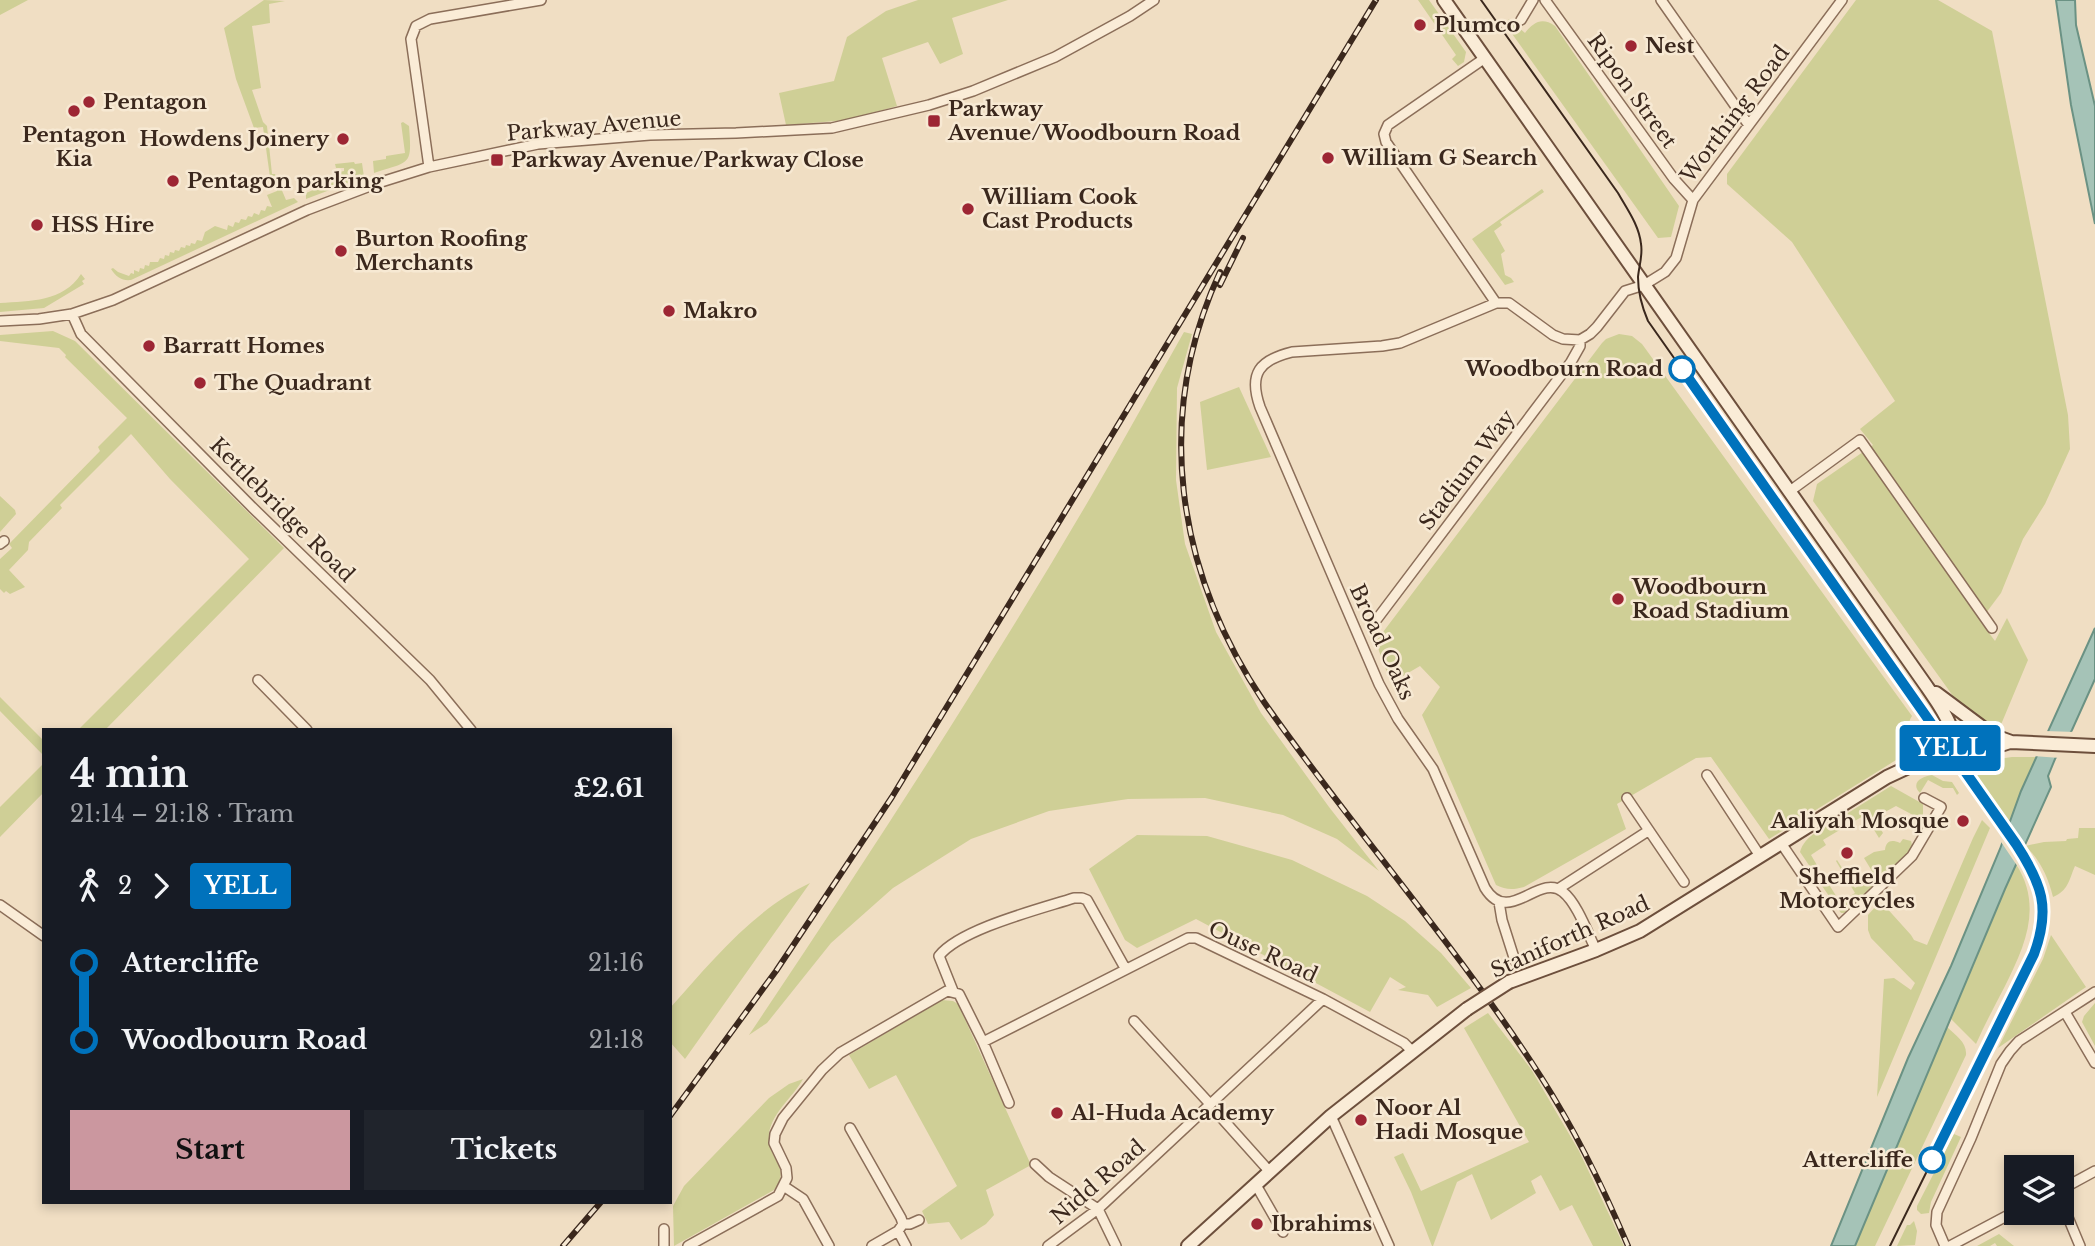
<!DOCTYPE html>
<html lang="en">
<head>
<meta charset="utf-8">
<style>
	body { margin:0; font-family:"Libre Baskerville",serif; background:#20242c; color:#f1f3f6; height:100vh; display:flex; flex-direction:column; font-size:26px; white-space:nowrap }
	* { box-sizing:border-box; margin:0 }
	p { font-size:23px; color:#9ea1a6 }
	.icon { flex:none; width:38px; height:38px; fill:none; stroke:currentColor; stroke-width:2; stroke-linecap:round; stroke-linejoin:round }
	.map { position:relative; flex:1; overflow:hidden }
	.panel { position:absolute; left:42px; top:728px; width:630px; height:476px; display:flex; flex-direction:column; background:#171b24; border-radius:0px; box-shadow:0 4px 10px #0003 }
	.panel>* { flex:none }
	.badge { padding:0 14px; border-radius:5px; font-size:24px; line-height:46px }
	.fabs { position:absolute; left:2004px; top:1155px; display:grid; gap:14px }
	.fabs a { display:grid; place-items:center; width:70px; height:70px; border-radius:0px; background:#171b24; box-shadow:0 4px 10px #0003; font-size:35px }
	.map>.badge { position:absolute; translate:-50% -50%; box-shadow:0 0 0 4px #fff }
	.legs { display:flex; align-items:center; gap:10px; height:77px; padding:0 28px; font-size:23px }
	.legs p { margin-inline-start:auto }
	.overview { display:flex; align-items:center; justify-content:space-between; height:119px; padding:0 28px }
	h1 { font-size:38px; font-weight:700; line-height:52px }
	.button { display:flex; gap:14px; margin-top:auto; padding:14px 28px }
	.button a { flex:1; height:80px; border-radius:0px; background:#cb979f; color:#111; font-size:28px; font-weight:700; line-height:80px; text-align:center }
	.button a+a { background:#20242c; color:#f1f3f6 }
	ul { padding:0 28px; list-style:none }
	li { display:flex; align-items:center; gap:24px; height:77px; font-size:26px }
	li i { display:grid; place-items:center; width:10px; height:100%; margin:0 9px; background:currentColor }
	li i::after { content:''; width:18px; height:18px; margin:-9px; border:5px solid; border-radius:50%; background:#171b24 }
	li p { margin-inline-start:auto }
	li:first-child i { background:linear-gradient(#0000 50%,currentColor 0) }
	li:last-child i { background:linear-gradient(currentColor 50%,#0000 0) }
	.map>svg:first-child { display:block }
</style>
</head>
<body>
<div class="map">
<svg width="2095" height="1246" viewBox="0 0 2095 1246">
	<rect width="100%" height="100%" fill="#f0dec3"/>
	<path fill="#cfcf96" d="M0,0h28l-28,15z
		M264,0l21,1 -16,3 1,19 -18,3 9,62 -9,2 11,32 4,4 5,48h3l11,26 8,-2 4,4 -167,78c-9,1 -15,-3 -20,-11l2,-1 5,4 11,4 2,-3 3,1v-4l5,2 1,-4 4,1 1,-4 4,1 1,-4h8l2,-4 4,1 1,-4 4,1 1,-4 4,1 1,-3 4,1 2,-4 4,1 1,-3 4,1 1,-3 4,1 2,-4 5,1 3,-9 10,-6 12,4 1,-5 5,2 2,-5 4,1 2,-4 5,1 2,-4 4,1 2,-4 5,2 2,-5 4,1 2,-5 5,1 -5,-12 10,-4 -5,-15 -2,1 -7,-50 -9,1 -18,-49 -12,-51z
		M918,0h90l-56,18 11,36 -23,10 -12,-22 -46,16 15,48 -49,14 -62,5 -7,-32 55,-12 13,-44 39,-26z
		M1418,0h11l37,52 -2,10 -6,4 -6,-7 4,-4z
		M1856,0h82l54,31 76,384 2,34 -25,55 -22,35 -22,54 -21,28 15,20 12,-23 21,42 -28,67 -23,-8 -24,-23 -140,-195 4,-17 56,-39 -13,-16 35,-28 -103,-159 -65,-58v-10z
		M1509,19l16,14c9,-11 17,-16 30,-7l124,180 -8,31 -13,1 -153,-214z
		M403,122l6,4c3,40 2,35 -35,47l-1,-12 13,-2v-3l19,-3 -4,-30z
		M354,162l1,2 7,-1 2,14 -58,22v-6l31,-13 -2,-7 9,-2v-3h-8l-1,-4z
		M1542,189l2,3 -44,30 2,3 -8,6 11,20 -4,3 4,21 6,3 3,4 -9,3 -33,-46z
		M81,274l4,5 -3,2 2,3 -40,24 -44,4v-9c30,-2 63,-1 81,-29z
		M53,331l22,10 209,207 -179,182h-27l171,-171 -79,-80 -39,-45 -71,71 2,3 -33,34 -1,8 -19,20 16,17 -15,7 -4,-3 -2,2 -4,-4v-30l12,-11 -3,-4 91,-93 -2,-4 29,-29 -62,-61 1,-2 -7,-7 -59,-7v-6z
		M1184,332l8,2 -15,54 -1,92 9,64 31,88 45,81 68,94 50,64 -42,-32 -54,-24 -78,-17 -77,1 -79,12 -78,28 -78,49 -62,55 -64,80 -18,12c119,-178 236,-357 344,-542 31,-53 61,-108 91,-161z
		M1619,334l13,2 10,8 270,372c-7,10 0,21 5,31l-148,92 -58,-82 -15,1 -79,46 9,25 -102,58c-11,3 -18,3 -28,-2l-74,-170 18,-28 -20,-21 -29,17 -12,-32 -2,-11 225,-297 4,-4z
		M1239,387l32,70 -64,13 -7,-68z
		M0,496l15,14 1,4 -16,18z
		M0,697l44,44v15l-44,-45z
		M2012,757h25l-16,34 -12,32 -35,-51 10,-6 14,-3v-4z
		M44,763v29l-44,45v-30z
		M1932,775l11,6 9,1 7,11 -2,2 -4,-7h-10l-15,-8 -8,13c-10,-10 2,-17 12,-18z
		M1891,786l32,18v12l4,2 -5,8 -9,-11 -17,-9 -22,12 9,15 -4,5 -14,-23 -19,11 -6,-8z
		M1837,820l6,8 -20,12 3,5 -15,10 10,17 -6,2 -15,-22c5,-17 23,-23 37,-32z
		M1982,820l8,8 -113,269 7,-118 10,-1 17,12 4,-7 -44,-45 -3,-8v-15l8,-9 5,-2 3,1 27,30 3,5 13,5 46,-107z
		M2079,828h16v47l-20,-9c-6,14 -7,25 -22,31 -5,-20 -13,-38 -28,-51l19,-4 22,-1 1,-2 11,-1z
		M1137,835l70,1 85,24 75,36 38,25 36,32 30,35 -34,19 -9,-12 -30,-5 8,-3 -16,-10 -20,35 -174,-93 -59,29 -12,-8 -36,-71z
		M1903,839l8,2 1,4 -2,6 -66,62h-3l-19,-27 4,-6 14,22 15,-9 -19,-32 1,-1 18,28 20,-12 -11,-18 10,-6 11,-2c1,-9 6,-11 15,-7z
		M2016,864c27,42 9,82 -11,122 -10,19 -20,38 -29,58l-25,-25z
		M810,883l-125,176 -15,-17v-34c41,-46 83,-98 140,-125z
		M2051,935l35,52 -88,61 45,-89z
		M942,1000l11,1 5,3 73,161 -45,25 8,25 -8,9 -25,16 -12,-18 -21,2 -6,-13 35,-25 -61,-111 -27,14 -20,-34z
		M2095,1003v43l-13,-24 2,-6z
		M1488,1013l43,56 48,82 45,95h-31l-21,-41 -12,6 -19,-36 -10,6 5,12 -45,27 -19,-46 -15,8 -24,64h-1l-21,-54 -17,-35 9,-4 18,38 108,-49 -65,-114z
		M1947,1027c9,9 20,15 19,28l-91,191h-20z
		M803,1079c-10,19 -36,37 -34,61 1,21 22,27 5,50l-100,56 -1,-40 11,-20 85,-88 20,-14z
		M1954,1134l7,3 -30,65 -2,11 -8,1 -4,-4v-4z
		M1914,1221l3,10 -2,14 -18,1 10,-21h3z
		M1999,1234l15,12h-17l-2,-3 -5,3h-13z"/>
	<path fill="#a5c3b7" stroke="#6b9284" stroke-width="2" d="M2056,0h19l1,25 19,81v118l-24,-119z
		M2095,628v51l-23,51 -17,29 -7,17 3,11 -46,102 -150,357h-24l77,-188 43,-92 49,-117 21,-58z"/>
	<path fill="#f0dec3" d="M2045,731l30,1 -15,26 -27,-2z
		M2006,819l21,30 -9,18 -19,-28z"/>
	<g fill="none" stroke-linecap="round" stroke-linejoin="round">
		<g stroke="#8b6e59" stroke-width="12">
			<path id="street" d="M1545,0l129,179 19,21
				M1661,0l87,124
				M1521,20l12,-20
				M1485,58l-97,67 -4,9 2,8 110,161
				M429,167l-18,-128 5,-13 14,-7 111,-19
				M72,314l9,20 172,174 177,172 41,50
				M0,321l39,-2 33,-5 41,-14 194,-90 71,-27 51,-16 109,-23 112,-9 86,-2 96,-5 97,-23 44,-14 82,-34 75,-41 24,-16
				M1790,491l70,-51 132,188
				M0,544l4,-3
				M1377,619l194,-257 9,-16v-6
				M258,680l49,50
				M1707,775l53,81
				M1627,798l57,84
				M1781,843l57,84 74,-71 29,-49 -17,-9
				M1558,889l90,-58
				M1499,902l3,18 14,44
				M0,905l44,31
				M1596,950c-8,-16 -19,-47 -33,-58 -24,-20 -54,35 -78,-4l-52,-119 -35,-50 -19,-35 -119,-277c-12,-34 0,-47 32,-55l90,-6 18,-3 96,-40h13l44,32 10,4 17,1 10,-6 7,-7 28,-36 19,-6 21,-13 11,-14 17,-58 149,-200
				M953,991l-14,-35c21,-27 101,-47 135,-58h8l5,2 38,68
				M2065,1012l30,51
				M1134,1021l76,83
				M983,1042l205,-104h8l127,61 81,44 8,8
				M1219,1115l51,57
				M1331,1116l58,130
				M850,1128l51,90 2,6
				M1035,1164l14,13 49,32 18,37
				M1256,1185l27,47
				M785,1187l18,12 26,47
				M2062,1189l33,-18
				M2062,1203l18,43
				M664,1229v17
				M898,1231l8,15
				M688,1246l90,-50 9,-18 -1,-10 -12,-25 1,-9 8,-16 39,-48 18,-17 107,-62 12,3 24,48 26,61
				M872,1246l26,-15 5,-7h7l9,-4
				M1048,1246l50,-37 225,-210
				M1945,1246l-9,-21 1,-13 34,-74 30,-74 9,-13 9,-10 76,-49
				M1950,1246l66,-35"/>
		</g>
		<g stroke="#6d4f3c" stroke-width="16">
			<path id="secondary" d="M1444,0l483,687c12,18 37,49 22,71
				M1936,693l55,41
				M1943,757l33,-4 34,-11
				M1509,982l87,-32 44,-19 247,-154 45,-21 9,-10 13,-7 25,-5 13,1 19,7 84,4
				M1188,1246l143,-130 136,-107"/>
		</g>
		<use href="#street" stroke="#faecd7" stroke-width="9"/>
		<use href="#secondary" stroke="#faecd7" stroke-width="12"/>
		<path stroke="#3b281d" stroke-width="2" d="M1481,0l137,193c9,16 21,32 23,51 2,11 -2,22 -3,33 0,16 4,30 10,44l368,523c25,38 35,66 18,110l-144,292"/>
		<g stroke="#3b281d" stroke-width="6">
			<path id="rail" d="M1220,272c-67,145 -44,299 44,430 89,127 193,244 277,375 34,53 62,110 87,169
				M1220,285l23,-47
				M670,1116l106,-145 116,-174 484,-797
				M563,1246l38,-44"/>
		</g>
		<use href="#rail" stroke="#f7e9d3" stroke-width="3.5" stroke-dasharray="10" stroke-linecap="butt"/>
		<g stroke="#6d4f3c" stroke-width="16" stroke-linecap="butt">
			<path id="secondary-bridge" d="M1467,1009l42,-27"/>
		</g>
		<use href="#secondary-bridge" stroke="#faecd7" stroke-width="12"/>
	</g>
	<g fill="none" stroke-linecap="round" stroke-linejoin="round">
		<g stroke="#fff" stroke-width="16">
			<path id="line-1" d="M1682,369l334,475c26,40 35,64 18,110l-102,206"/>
		</g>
		<use href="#line-1" stroke="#0072bc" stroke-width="10"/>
	</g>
	<g fill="#9d2634" stroke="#f7e9d3" stroke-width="2.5">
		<circle cx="1420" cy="25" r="7"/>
		<circle cx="1631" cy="46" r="7"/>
		<circle cx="89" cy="102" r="7"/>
		<circle cx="74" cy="111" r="7"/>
		<rect x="927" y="114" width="14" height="14" rx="3.5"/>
		<circle cx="343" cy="139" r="7"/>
		<circle cx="1328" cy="158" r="7"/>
		<rect x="490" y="153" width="14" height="14" rx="3.5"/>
		<circle cx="173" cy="181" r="7"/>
		<circle cx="968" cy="209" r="7"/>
		<circle cx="37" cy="225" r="7"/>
		<circle cx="341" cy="251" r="7"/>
		<circle cx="669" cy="311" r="7"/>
		<circle cx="149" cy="346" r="7"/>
		<circle cx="200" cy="383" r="7"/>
		<circle cx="1618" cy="599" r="7"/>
		<circle cx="1963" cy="821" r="7"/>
		<circle cx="1847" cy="853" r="7"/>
		<circle cx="1057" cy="1113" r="7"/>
		<circle cx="1361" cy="1120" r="7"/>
		<circle cx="1257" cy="1224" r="7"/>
	</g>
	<g fill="#fff" stroke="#0072bc" stroke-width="3.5">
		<circle cx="1682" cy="369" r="12"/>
		<circle cx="1932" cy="1160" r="12"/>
	</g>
	<g text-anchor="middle" stroke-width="5" stroke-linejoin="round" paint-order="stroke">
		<g font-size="21" font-weight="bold" fill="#3b281d" stroke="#f7e9d3" text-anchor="start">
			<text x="1434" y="32">Plumco</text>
			<text x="1645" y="53">Nest</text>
			<text x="103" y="109">Pentagon</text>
			<text x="948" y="116">Parkway<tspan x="948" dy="24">Avenue/Woodbourn Road</tspan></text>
			<text x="74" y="142" text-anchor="middle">Pentagon<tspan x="74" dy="24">Kia</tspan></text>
			<text x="329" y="146" text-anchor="end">Howdens Joinery</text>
			<text x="1342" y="165">William G Search</text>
			<text x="511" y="167">Parkway Avenue/Parkway Close</text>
			<text x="187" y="188">Pentagon parking</text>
			<text x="982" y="204">William Cook<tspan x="982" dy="24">Cast Products</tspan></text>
			<text x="51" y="232">HSS Hire</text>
			<text x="355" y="246">Burton Roofing<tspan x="355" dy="24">Merchants</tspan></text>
			<text x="683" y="318">Makro</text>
			<text x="163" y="353">Barratt Homes</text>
			<text x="214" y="390">The Quadrant</text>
			<text x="1632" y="594">Woodbourn<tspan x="1632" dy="24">Road Stadium</tspan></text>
			<text x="1949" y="828" text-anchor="end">Aaliyah Mosque</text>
			<text x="1847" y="884" text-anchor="middle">Sheffield<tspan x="1847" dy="24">Motorcycles</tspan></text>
			<text x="1375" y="1115">Noor Al<tspan x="1375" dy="24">Hadi Mosque</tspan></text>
			<text x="1071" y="1120">Al-Huda Academy</text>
			<text x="1271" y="1231">Ibrahims</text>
		</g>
		<g font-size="21" fill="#3b281d" stroke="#f7e9d3">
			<text transform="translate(1632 91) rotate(54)" y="7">Ripon Street</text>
			<text transform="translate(1735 114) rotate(-53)" y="7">Worthing Road</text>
			<text transform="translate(594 126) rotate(-5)" y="7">Parkway Avenue</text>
			<text transform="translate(1467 470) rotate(-53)" y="7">Stadium Way</text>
			<text transform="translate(282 510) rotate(45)" y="7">Kettlebridge Road</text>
			<text transform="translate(1382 642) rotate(65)" y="7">Broad Oaks</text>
			<text transform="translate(1570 937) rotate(-24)" y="7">Staniforth Road</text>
			<text transform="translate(1263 952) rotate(25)" y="7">Ouse Road</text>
			<text transform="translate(1098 1182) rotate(-41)" y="7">Nidd Road</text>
		</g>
		<g font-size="21" font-weight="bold" fill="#3b281d" stroke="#f7e9d3" text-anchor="end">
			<text x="1663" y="376">Woodbourn Road</text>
			<text x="1913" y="1167">Attercliffe</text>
		</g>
	</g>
</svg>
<div class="fabs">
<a><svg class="icon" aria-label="layers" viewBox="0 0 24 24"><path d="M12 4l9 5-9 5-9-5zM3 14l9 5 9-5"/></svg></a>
</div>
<b class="badge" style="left:1950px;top:748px;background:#0072bc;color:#fff">YELL</b>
<section class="panel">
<div class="overview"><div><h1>4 min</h1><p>21:14 – 21:18 · Tram</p></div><b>£2.61</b></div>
<div class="legs"><svg class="icon" aria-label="walk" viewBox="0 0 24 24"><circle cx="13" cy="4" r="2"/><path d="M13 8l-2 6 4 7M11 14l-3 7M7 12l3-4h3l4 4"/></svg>2<svg class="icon" aria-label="forward" viewBox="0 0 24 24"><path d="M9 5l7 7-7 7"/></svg><b class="badge" style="background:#0072bc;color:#fff">YELL</b></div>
<ul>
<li><i style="color:#0072bc"></i><b>Attercliffe</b><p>21:16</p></li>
<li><i style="color:#0072bc"></i><b>Woodbourn Road</b><p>21:18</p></li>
</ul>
<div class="button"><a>Start</a><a>Tickets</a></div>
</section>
</div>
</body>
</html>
